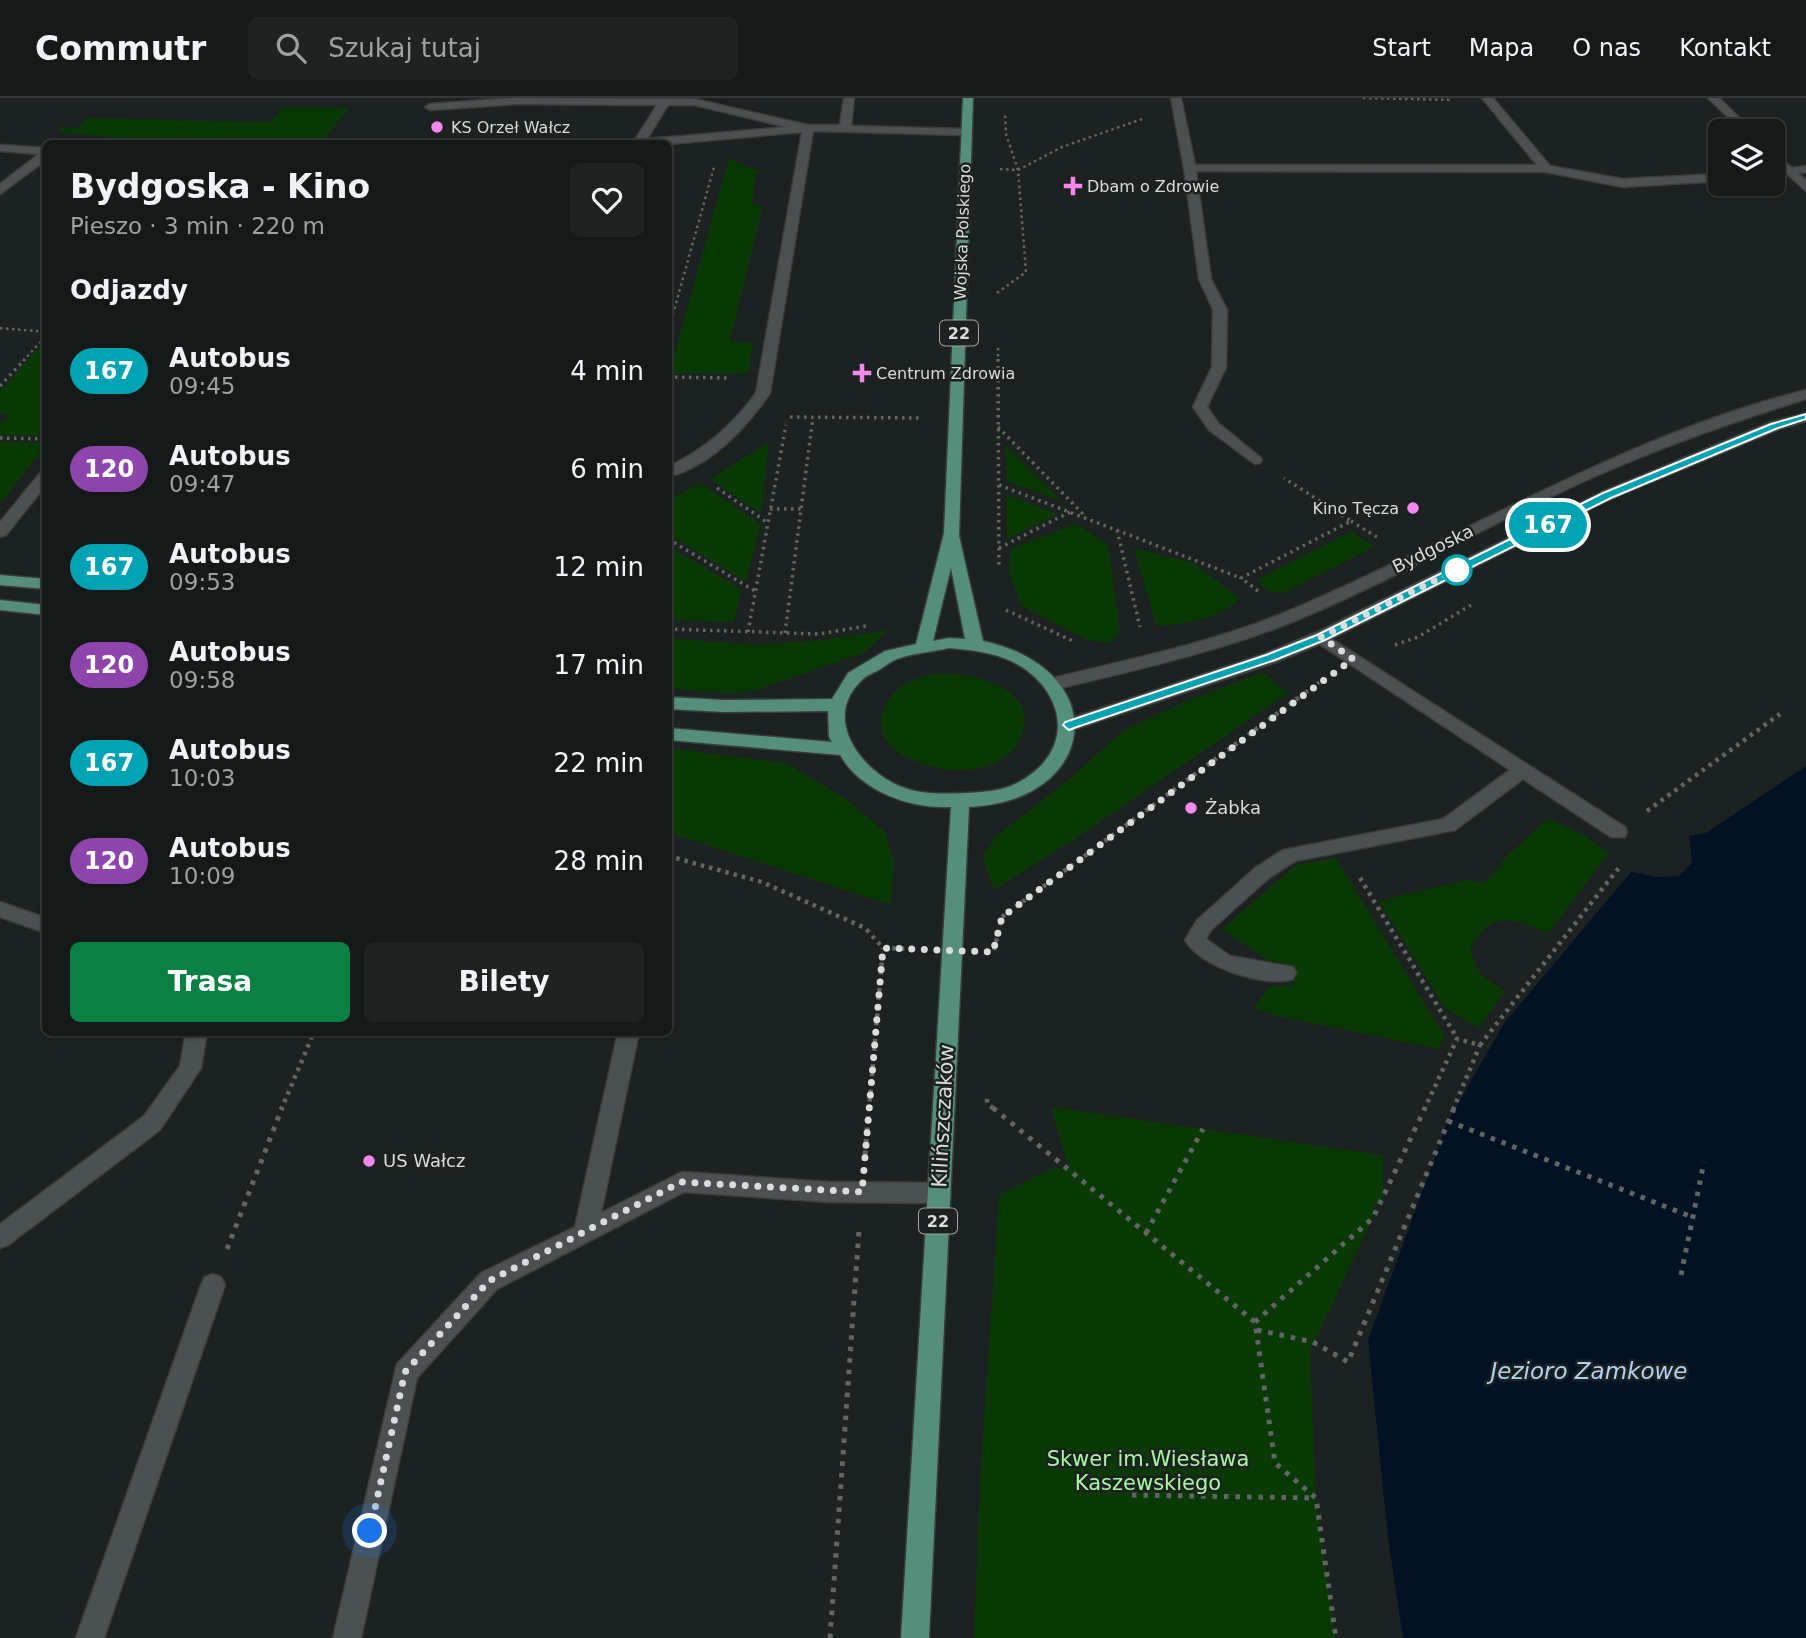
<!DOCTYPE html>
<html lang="pl">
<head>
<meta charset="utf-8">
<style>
	body { margin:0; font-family:"DejaVu Sans",sans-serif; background:#1e2322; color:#f1f3f6; height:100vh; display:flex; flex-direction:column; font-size:26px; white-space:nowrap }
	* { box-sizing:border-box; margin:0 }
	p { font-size:23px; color:#9da1a2 }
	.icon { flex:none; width:38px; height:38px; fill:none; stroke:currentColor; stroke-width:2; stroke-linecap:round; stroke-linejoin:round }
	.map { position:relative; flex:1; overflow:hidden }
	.drawer { position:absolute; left:42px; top:42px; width:630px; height:896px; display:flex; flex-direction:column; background:#151a19; border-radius:10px; box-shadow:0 2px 5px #0004,0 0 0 2px #343838 }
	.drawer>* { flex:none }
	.badge { padding:0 14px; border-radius:23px; font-size:24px; line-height:46px }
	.buttons { position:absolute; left:1708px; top:21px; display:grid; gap:14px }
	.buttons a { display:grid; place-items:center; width:77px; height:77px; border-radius:10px; background:#151a19; box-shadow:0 2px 5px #0004,0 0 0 2px #343838; font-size:35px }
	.you { position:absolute; width:35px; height:35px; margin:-18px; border:5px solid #fff; border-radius:50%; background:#1a73e8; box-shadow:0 0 0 10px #1a73e833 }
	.map>.badge { position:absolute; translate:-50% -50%; box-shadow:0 0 0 4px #fff }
	h2 { padding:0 28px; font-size:26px; line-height:63px }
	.round { display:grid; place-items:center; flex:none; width:74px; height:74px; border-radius:10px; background:#1e2322 }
	.overview { display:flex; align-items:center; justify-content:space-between; height:119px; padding:0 28px }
	h1 { font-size:33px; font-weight:600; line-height:52px }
	.action { display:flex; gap:14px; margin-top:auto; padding:14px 28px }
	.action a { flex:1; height:80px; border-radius:10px; background:#0b8043; color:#fff; font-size:28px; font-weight:600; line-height:80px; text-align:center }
	.action a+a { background:#1e2322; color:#f1f3f6 }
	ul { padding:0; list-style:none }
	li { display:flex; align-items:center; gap:21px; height:98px; padding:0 28px }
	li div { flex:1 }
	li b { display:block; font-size:26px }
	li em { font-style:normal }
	li .badge { min-width:77px; font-weight:700; text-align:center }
	header { display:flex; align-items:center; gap:42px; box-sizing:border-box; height:98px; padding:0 35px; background:#151a19; border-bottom:2px solid #343838 }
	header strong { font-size:33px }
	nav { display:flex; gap:38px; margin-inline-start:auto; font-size:24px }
	.search { width:490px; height:63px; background:#1e2322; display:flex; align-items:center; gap:18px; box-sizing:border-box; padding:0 24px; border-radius:10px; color:#9da1a2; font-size:26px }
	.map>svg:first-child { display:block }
</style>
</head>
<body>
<header>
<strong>Commutr</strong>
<div class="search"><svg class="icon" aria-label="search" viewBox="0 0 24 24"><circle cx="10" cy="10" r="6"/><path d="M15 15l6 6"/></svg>Szukaj tutaj</div>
<nav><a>Start</a><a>Mapa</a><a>O nas</a><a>Kontakt</a></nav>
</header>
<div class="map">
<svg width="1806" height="1540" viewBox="0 0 1806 1540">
	<rect width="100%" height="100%" fill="#1c2221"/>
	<path fill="#0b3906" d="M283,9l66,1 -28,35 -134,1 -130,-12 4,-5 17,1 8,-10 185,4z
		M729,60l34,15 -7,1 -4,30 11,2 -33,135 23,2 -5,30 -79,1z
		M45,243v95l-45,-1v-9l9,-11 -9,-1v-23z
		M0,343l46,2 -1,4 -45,57z
		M769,344l-8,72 -51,-35z
		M1006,347l57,57 -56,-21z
		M700,385l61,41 -15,58 -77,-47v-35z
		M1007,397l51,19 -51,25z
		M1076,426l32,20 12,88 -9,11 -24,-3 -66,-34 -12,-33 2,-25z
		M1352,433l22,16 -90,46 -16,-2 -12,-11z
		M669,448l73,44 -8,32 -65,-2z
		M1134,450l59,15 47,35c-20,23 -55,25 -84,28z
		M889,532l-26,23 -105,37 -31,4 -58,-6v-50l86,7 67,-5z
		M1263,574l25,21 -210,144 -84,53 -11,-33 12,-20 76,-59 53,-48 65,-30z
		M939,575c33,0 102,14 82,64 -18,45 -98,39 -128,11 -22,-19 -11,-48 10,-63 11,-7 24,-9 36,-12z
		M669,650l117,15 59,35 40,34 9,30 -3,43 -222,-72z
		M1548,720l39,19 22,16 -61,81c-35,-16 -58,-25 -78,16l10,24 25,17 -26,37 -34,-20 -66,-107 86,-21 19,2 18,-17 -1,-3z
		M1336,760l108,177 -5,14 -162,-33 -23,-8 15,-21 25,-2 2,-19 -29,-6 -45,-31 74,-64z
		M1051,1009l332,48v42l-8,8 -2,13 -63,133 6,147 20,140h-362l6,-156 19,-287 56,-28 14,3z"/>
	<path fill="#011225" d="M1806,668v872h-403l-15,-100 -20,-198 80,-219 57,-99 126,-150 27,5 21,-1 13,-14 -3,-26 17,-3z"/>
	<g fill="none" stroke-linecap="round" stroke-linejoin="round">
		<g stroke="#393d3d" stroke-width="3">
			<path id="service" d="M513,0l181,1 114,26h32l4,-27h10l-3,28 115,3 6,3 -6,3 -153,-4 -43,262c-24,35 -59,73 -102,84v-10c36,-17 65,-42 88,-74l46,-261 -134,12h-46l13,-4 22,-35 -140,-1 -87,6 -5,-3 5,-3zM668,7h26l93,22 -140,12z
				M1171,0h10l14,67h342l-55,-67h11l57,68 73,13 97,-5v7l-97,6 -77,-15 -350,-1 15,108 16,31 -1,57 -19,40 12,17 41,33 2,3 -2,3 -5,1 -46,-34 -16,-23 19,-40 1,-57 -14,-31 -15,-111z
				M0,47l46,3v12l-46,34v-10l39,-30 -39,-3z
				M1806,68v6l-33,5v-6z
				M46,373v14l-40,50 -6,2v-15l41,-50z
				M1321,534l304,195 2,5 -2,5h-14l-88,-58 -68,51 -160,31 -26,17 -58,52 -5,9 24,17 63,11 3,6 -3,6c-28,9 -93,-12 -108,-39l12,-20 58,-52 28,-18 160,-31 67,-49 -195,-129 -2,-4z
				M0,804l46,16v15l-46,-16z
				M186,934h21l-6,36 -41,62 -152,115 -8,3v-24l144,-108 36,-50z
				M618,934h21l-38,181 81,-41 147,10 111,1 8,3 3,7 -3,7 -8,3 -111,-1 -145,-10 -187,97 -80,89 -56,260h-28l64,-274 84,-91 94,-46z
				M213,1176l8,3 4,8 -121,353h-28l125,-353 4,-8z"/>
		</g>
		<g stroke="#393d3d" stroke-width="3">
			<path id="minor" d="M1708,0h11l34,33h-11z
				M1773,54l33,28v11l-33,-30z"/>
		</g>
		<g stroke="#393d3d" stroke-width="3">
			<path id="tertiary" d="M1806,292v9c-77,24 -154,51 -228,85 -96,44 -188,98 -286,138 -78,31 -158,48 -239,68l-9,-6 9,-6c79,-19 158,-35 233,-66 174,-73 336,-176 520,-222z
				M1806,315v8l-27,8 -167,69 -285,143 -51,21 -207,69 -9,-6 3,-4 201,-67 51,-21 287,-141 167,-69z"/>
		</g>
		<g stroke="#393d3d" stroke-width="3">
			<path id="primary" d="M963,0h10l-14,438 24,105c131,28 117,160 -14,166l-40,831h-28l50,-831c-42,2 -90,-16 -111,-52l-172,-15v-12l164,14 -3,-5 -1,-26 -104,1 -56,-3v-12l56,3 108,-1 16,-26 37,-22 31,-7 28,-111zM951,470l14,71 -16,-1 -16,3zM949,550c21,2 43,4 62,13 48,23 67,79 19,114 -19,15 -41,17 -65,18 -24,1 -50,2 -72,-10 -36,-19 -69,-66 -32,-102 4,-5 12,-8 18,-11 6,-4 12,-9 18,-11 16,-6 35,-7 52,-11z
				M0,477l46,4v10l-46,-4z
				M0,502l46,5v10l-46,-5z"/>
		</g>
		<path stroke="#616665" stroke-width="2.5" stroke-dasharray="2.5 3.5" stroke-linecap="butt" d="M1363,0l90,2
			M1000,71l18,1 44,-23 83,-29
			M997,195l29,-21 -8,-102 -12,-36 -1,-21
			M0,230l46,4
			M668,234l46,-165
			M998,250v13
			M23,263l23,-25"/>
		<path stroke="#616665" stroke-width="3.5" stroke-dasharray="2.5 4.5" stroke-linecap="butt" d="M998,261l1,207
			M668,279l63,1
			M0,288l25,-27
			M790,319l129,1
			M998,329l87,89
			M0,340l46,1
			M999,387l242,93
			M717,390l51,35
			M770,411h32
			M1351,423l29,18
			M1117,432l23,97
			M668,441l87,52
			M999,450l71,-36
			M1258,493l-17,-13 110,-57 -67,-43
			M1006,512l69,32
			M668,531l151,5 47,-8
			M748,534l38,-207
			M785,535l28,-216
			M1395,547l23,-8 53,-32
			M1306,594l16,-12"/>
		<path stroke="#616665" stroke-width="4.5" stroke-dasharray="3.5 5" stroke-linecap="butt" d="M1647,713l133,-97
			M668,758l94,26 103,46 18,20 32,1
			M1360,780l97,160
			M994,852l8,-33 307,-227
			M987,1001v4l8,7
			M281,1012l33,-78
			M869,1012l14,-162
			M1424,1012l33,-71 23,6 141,-180
			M1453,1012l27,-65"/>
		<path stroke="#616665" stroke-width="5" stroke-dasharray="4.5 7" stroke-linecap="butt" d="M993,1010l262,214 20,141 41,35 20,140
			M1448,1023l244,96
			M865,1057l4,-47
			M1146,1135l57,-104
			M227,1151l55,-141
			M1681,1177l23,-113
			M1255,1224l118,-104 52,-110
			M1257,1232l56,12 35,20 106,-254
			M1132,1397l184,3
			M830,1540l29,-408"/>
		<use href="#service" fill="#4b5151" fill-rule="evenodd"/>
		<use href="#minor" fill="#4b5151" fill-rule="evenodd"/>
		<use href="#tertiary" fill="#4b5151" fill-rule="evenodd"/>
		<use href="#primary" fill="#558e7a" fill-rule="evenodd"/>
	</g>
	<path fill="#00a3b4" stroke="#fff" stroke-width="2" d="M1806,316v5l-28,9 -167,70 -286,142 -50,20 -201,68 -5,2 -6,-5 2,-3 201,-67 51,-20 286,-142 168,-69z"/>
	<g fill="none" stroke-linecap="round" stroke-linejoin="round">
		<path stroke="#d8dcdc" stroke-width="7" stroke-dasharray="0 12.6" d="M370,1433l35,-159 84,-91 192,-99 181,10 21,-244 110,4 9,-35 351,-258 -32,-22 143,-71 -7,4"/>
	</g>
	<g fill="#f688ed" stroke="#1c2221" stroke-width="2.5">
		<circle cx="437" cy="29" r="7"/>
		<path d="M1069.5 77.5h7v7h7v7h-7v7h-7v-7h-7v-7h7z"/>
		<path d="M858.5 264.5h7v7h7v7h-7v7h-7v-7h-7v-7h7z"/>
		<circle cx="1413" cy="410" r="7"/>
		<circle cx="1191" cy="710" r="7"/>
		<circle cx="369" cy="1063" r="7"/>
	</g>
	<circle fill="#fff" stroke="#00a3b4" stroke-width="3.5" cx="1457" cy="472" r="14"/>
	<g text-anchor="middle" stroke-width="5" stroke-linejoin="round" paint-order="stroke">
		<g font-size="16" fill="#d8dcdc" stroke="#1c2221" text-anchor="start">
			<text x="451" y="35">KS Orzeł Wałcz</text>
			<text x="1087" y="94">Dbam o Zdrowie</text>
			<text x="876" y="281">Centrum Zdrowia</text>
			<text x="1399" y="416" text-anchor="end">Kino Tęcza</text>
		</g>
		<g font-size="16" fill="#d8dcdc" stroke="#1c2221">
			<text transform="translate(962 134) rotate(-88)" y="6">Wojska Polskiego</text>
		</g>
		<g fill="#1c2221" stroke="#a0a4a4" stroke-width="2">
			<rect x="940" y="222.5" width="38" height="25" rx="5"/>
			<rect x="919" y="1110.5" width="38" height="25" rx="5"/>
		</g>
		<g font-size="16" font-weight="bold" fill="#d8dcdc">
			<text x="959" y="241">22</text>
			<text x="938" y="1129">22</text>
		</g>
		<g font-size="18" fill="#d8dcdc" stroke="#1c2221">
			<text transform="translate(1433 451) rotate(-26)" y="6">Bydgoska</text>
		</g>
		<g font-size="18" fill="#d8dcdc" stroke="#1c2221" text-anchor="start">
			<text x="1205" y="716">Żabka</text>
			<text x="383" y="1069">US Wałcz</text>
		</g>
		<g font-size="21" fill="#d8dcdc" stroke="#1c2221">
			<text transform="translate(943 1018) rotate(-87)" y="7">Kilińszczaków</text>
		</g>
		<g font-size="21" fill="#a7f99d" stroke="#1c2221">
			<text x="1148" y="1368">Skwer im.Wiesława<tspan x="1148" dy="24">Kaszewskiego</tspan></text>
		</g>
		<g font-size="23" font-style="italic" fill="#b1d1f3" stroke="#1c2221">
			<text x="1589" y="1281">Jezioro Zamkowe</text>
		</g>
	</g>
</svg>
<div class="buttons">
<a><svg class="icon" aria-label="layers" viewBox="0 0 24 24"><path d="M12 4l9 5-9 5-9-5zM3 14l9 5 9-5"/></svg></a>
</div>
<div class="you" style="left:370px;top:1433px"></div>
<b class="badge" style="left:1548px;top:427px;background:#00a3b4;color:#fff">167</b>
<section class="drawer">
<div class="overview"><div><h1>Bydgoska - Kino</h1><p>Pieszo · 3 min · 220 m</p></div><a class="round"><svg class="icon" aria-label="heart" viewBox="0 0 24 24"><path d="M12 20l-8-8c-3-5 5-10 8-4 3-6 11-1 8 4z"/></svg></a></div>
<h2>Odjazdy</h2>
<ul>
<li><span class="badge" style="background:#00a3b4;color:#fff">167</span><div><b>Autobus</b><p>09:45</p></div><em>4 min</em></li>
<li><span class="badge" style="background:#8e44ad;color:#fff">120</span><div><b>Autobus</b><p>09:47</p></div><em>6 min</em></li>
<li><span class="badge" style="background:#00a3b4;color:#fff">167</span><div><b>Autobus</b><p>09:53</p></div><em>12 min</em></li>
<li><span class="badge" style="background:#8e44ad;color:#fff">120</span><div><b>Autobus</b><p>09:58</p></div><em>17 min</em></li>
<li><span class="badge" style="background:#00a3b4;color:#fff">167</span><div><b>Autobus</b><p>10:03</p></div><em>22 min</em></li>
<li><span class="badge" style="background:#8e44ad;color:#fff">120</span><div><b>Autobus</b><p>10:09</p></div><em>28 min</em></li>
</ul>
<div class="action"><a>Trasa</a><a>Bilety</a></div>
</section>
</div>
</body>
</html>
